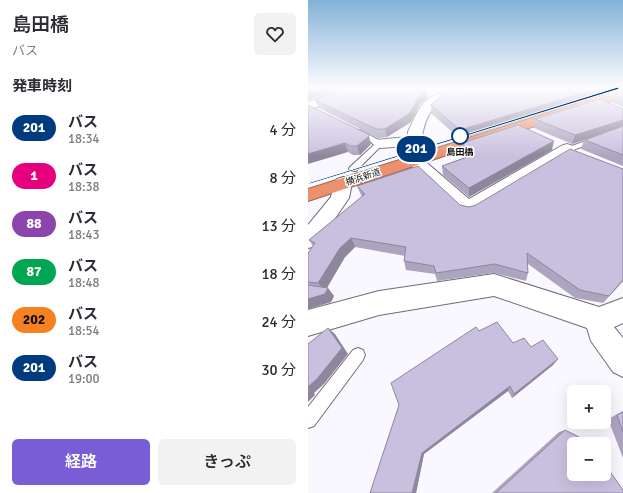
<!DOCTYPE html>
<html lang="ja">
<head>
<meta charset="utf-8">
<style>
	body { margin:0; font-family:Signika,"Noto Sans JP",sans-serif; background:#f2f2f3; color:#2b2b33; height:100vh; display:flex; flex-direction:column; font-size:15px; white-space:nowrap }
	* { box-sizing:border-box; margin:0 }
	p { font-size:13px; color:#7c7c81 }
	.icon { flex:none; width:22px; height:22px; fill:none; stroke:currentColor; stroke-width:2; stroke-linecap:round; stroke-linejoin:round }
	.map { position:relative; flex:1; overflow:hidden }
	.sheet { display:flex; flex-direction:column; background:#fff; width:308px }
	.sheet>* { flex:none }
	.badge { padding:0 8px; border-radius:13px; font-size:14px; line-height:26px }
	.buttons { position:absolute; left:259px; top:385px; display:grid; gap:8px }
	.buttons a { display:grid; place-items:center; width:44px; height:44px; border-radius:6px; background:#fff; box-shadow:0 4px 16px #0002; font-size:20px }
	.map>.badge { position:absolute; translate:-50% -50%; box-shadow:0 0 0 2px #fff }
	h2 { padding:0 12px; font-size:15px; line-height:36px }
	.round { display:grid; place-items:center; flex:none; width:42px; height:42px; border-radius:6px; background:#f2f2f3 }
	.headline { display:flex; align-items:center; justify-content:space-between; height:68px; padding:0 12px }
	h1 { font-size:19px; font-weight:600; line-height:30px }
	.cta { display:flex; gap:8px; margin-top:auto; padding:8px 12px }
	.cta a { flex:1; height:46px; border-radius:6px; background:#785dd7; color:#fff; font-size:16px; font-weight:600; line-height:46px; text-align:center }
	.cta a+a { background:#f2f2f3; color:#2b2b33 }
	ul { padding:0; list-style:none }
	li { display:flex; align-items:center; gap:12px; height:48px; padding:0 12px }
	li div { flex:1 }
	li b { display:block; font-size:15px }
	li em { font-style:normal }
	li .badge { min-width:44px; font-weight:700; text-align:center }
	main { display:flex; flex:1; min-height:0 }
	.map>svg:first-child { display:block }
</style>
</head>
<body>
<main>
<section class="sheet">
<div class="headline"><div><h1>島田橋</h1><p>バス</p></div><a class="round"><svg class="icon" aria-label="heart" viewBox="0 0 24 24"><path d="M12 20l-8-8c-3-5 5-10 8-4 3-6 11-1 8 4z"/></svg></a></div>
<h2>発車時刻</h2>
<ul>
<li><span class="badge" style="background:#003b80;color:#fff">201</span><div><b>バス</b><p>18:34</p></div><em>4 分</em></li>
<li><span class="badge" style="background:#e6007e;color:#fff">1</span><div><b>バス</b><p>18:38</p></div><em>8 分</em></li>
<li><span class="badge" style="background:#8e44ad;color:#fff">88</span><div><b>バス</b><p>18:43</p></div><em>13 分</em></li>
<li><span class="badge" style="background:#00a651;color:#fff">87</span><div><b>バス</b><p>18:48</p></div><em>18 分</em></li>
<li><span class="badge" style="background:#f58220;color:#111">202</span><div><b>バス</b><p>18:54</p></div><em>24 分</em></li>
<li><span class="badge" style="background:#003b80;color:#fff">201</span><div><b>バス</b><p>19:00</p></div><em>30 分</em></li>
</ul>
<div class="cta"><a>経路</a><a>きっぷ</a></div>
</section>
<div class="map">
<svg width="315" height="493" viewBox="0 0 315 493">
	<rect width="100%" height="100%" fill="#faf8ff"/>
	<g fill="none" stroke-linecap="round" stroke-linejoin="round">
		<g stroke="#6e6c75" stroke-width="2">
			<path id="lane" d="M315,128v4l-53,19h-6l-1,-2z
				M46,130h6l24,13 -28,28h-6l-1,-2 1,-2 25,-23 -21,-10z
				M50,348l5,2 2,5 -2,5 -49,66 -6,2v-21l45,-57z"/>
		</g>
		<g stroke="#6e6c75" stroke-width="2">
			<path id="street" d="M37,88h19l-2,3 -28,9 -26,11v-9z
				M151,88h22l-2,3c-29,7 -48,6 -56,40 -2,7 3,15 -1,21l-6,2 -6,-2 -2,-6 -28,2 -5,-2 -3,-3 3,-3 33,-3v-5c15,-32 14,-35 51,-44z
				M295,88h15l1,2 -2,3c-5,1 -10,0 -14,-5z
				M259,144l6,2 2,3 -2,3 -98,61 -7,2 -7,-2 -55,-53 2,-3 6,-2 6,2 49,42 92,-53z
				M35,177l6,2 3,4 -3,15 -33,48 -8,2v-23l23,-28 3,-14 3,-4z
				M186,274l105,33 24,-9v25l-9,4 9,11v39l-10,-5 -22,-31 -4,-13 -93,-32 -115,19 -71,21v-26l71,-19z"/>
		</g>
		<g stroke="#9e644d" stroke-width="2">
			<path id="highway" d="M315,89v8l-315,104v-12z"/>
		</g>
		<use href="#lane" fill="#fff" fill-rule="evenodd"/>
		<use href="#street" fill="#fff" fill-rule="evenodd"/>
		<use href="#highway" fill="#eb916d" fill-rule="evenodd"/>
	</g>
	<path fill="#ada5c0" d="M125,88h18l-10,2z
		M157,88h143l-2,5 -146,46 -28,-25 -1,-9z
		M315,91v16l-11,-5 3,-8z
		M120,98l-8,6 -9,18 -24,15 -9,1 -59,-30 -4,-8z
		M0,105l63,39 -11,11h-7l-5,-3z
		M315,109v57l-42,-17 3,-9 -12,4 -38,-16 1,-9z
		M154,143l90,7 -83,47 -26,-22 -1,-9 21,-8v-5l-1,-1z
		M315,169v112l-20,22 -28,-5 -47,-34v9l-2,8 -32,-8 -57,8 -2,-7 -29,-4 -2,-9 1,-5 -50,-9 -10,10 -18,31 7,8 -3,6 -23,7v-56l5,-7 -4,-6 53,-43 -1,-2 -4,-9 103,19 9,2z
		M171,331l34,12 18,4 22,18 -41,33 -4,-7 -84,63 -8,39h-46z
		M315,411v47l-15,-39z
		M257,430l58,63h-131l67,-61z"/>
	<path fill="#8d869c" d="M7,88h25l-32,12v-9z
		M133,88h10l-10,2z
		M290,88h10l-2,5 -146,46v-9z
		M119,90l1,8 -8,6 -9,18 -24,15 -2,-8 34,-33z
		M315,120v7l-51,17 3,-9z
		M61,136l2,8 -11,11 -3,-9z
		M246,141l-2,9 -83,47v-9z
		M37,143l3,9 -40,12v-10z
		M43,238l4,9 -10,10 -20,34 -7,-8 22,-35z
		M315,280v1l-20,22 6,-7z
		M20,288l6,8 -3,6 -23,7v-10z
		M20,328l7,6 13,20 -24,30 -10,9 1,2 -7,7v-15z
		M250,359l-5,6 -41,33 2,-4z
		M202,386l-2,5 -84,63 -8,39h-4l10,-40z"/>
	<path fill="#c9c0df" stroke="#8d869c" d="M0,88h7l-7,3z
		M41,88h73l5,2 -8,6 -9,17 -25,16h-9l-61,-29z
		M157,88h133l-138,42 -29,-25 12,-11z
		M315,91v6l-8,-3z
		M292,99l23,10v11l-48,15 -40,-16z
		M0,105l60,29 1,2 -12,10h-7l-5,-3 -37,11z
		M210,125l36,16 -85,47 -27,-22 28,-10 -7,-7 3,-2 -4,-4z
		M315,126v29l-38,-15z
		M262,149l53,20v111l-14,16 -29,-6 -53,-37 1,20 -33,-9 -59,9 -2,-7 -30,-5 2,-14 -55,-9 -11,10 -22,35 -10,-1v-29l7,-10 -6,-3 56,-46 -8,-8 61,-20 42,39 9,2 7,-2z
		M0,285l20,3 -3,6 -17,5z
		M189,322l16,21 11,-5 7,9 12,-7 15,19 -44,35 -4,-8 -88,67 -10,40h-42l29,-88 -8,-22 85,-56 3,4z
		M20,328l14,20 -25,31 -9,8v-43z
		M315,412v20l-6,-17z
		M257,430l24,12 1,2h-16v30h30v-11l19,27v3h-127z"/>
	<linearGradient id="sky" x2="0" y2="1"><stop stop-color="#83b1d7"/><stop offset="0.56" stop-color="#fdfcff"/><stop offset="1" stop-color="#fdfcff" stop-opacity="0"/></linearGradient>
	<rect width="315" height="157" fill="url(#sky)"/>
	<path fill="#003b80" stroke="#fff" d="M310,87l1,2 -309,95 -2,-1z"/>
	<circle fill="#fff" stroke="#003b80" stroke-width="2" cx="152" cy="136" r="8"/>
	<g text-anchor="middle" stroke-width="3" stroke-linejoin="round" paint-order="stroke">
		<g font-size="9" font-weight="bold" fill="#100f12" stroke="#fff">
			<text x="152" y="155">島田橋</text>
		</g>
		<g font-size="9" fill="#100f12" stroke="#fff">
			<text transform="translate(55 177) rotate(-18)" y="3">横浜新道</text>
		</g>
	</g>
</svg>
<div class="buttons">
<a>+</a>
<a>−</a>
</div>
<b class="badge" style="left:108px;top:149px;background:#003b80;color:#fff">201</b>
</div>
</main>
</body>
</html>
